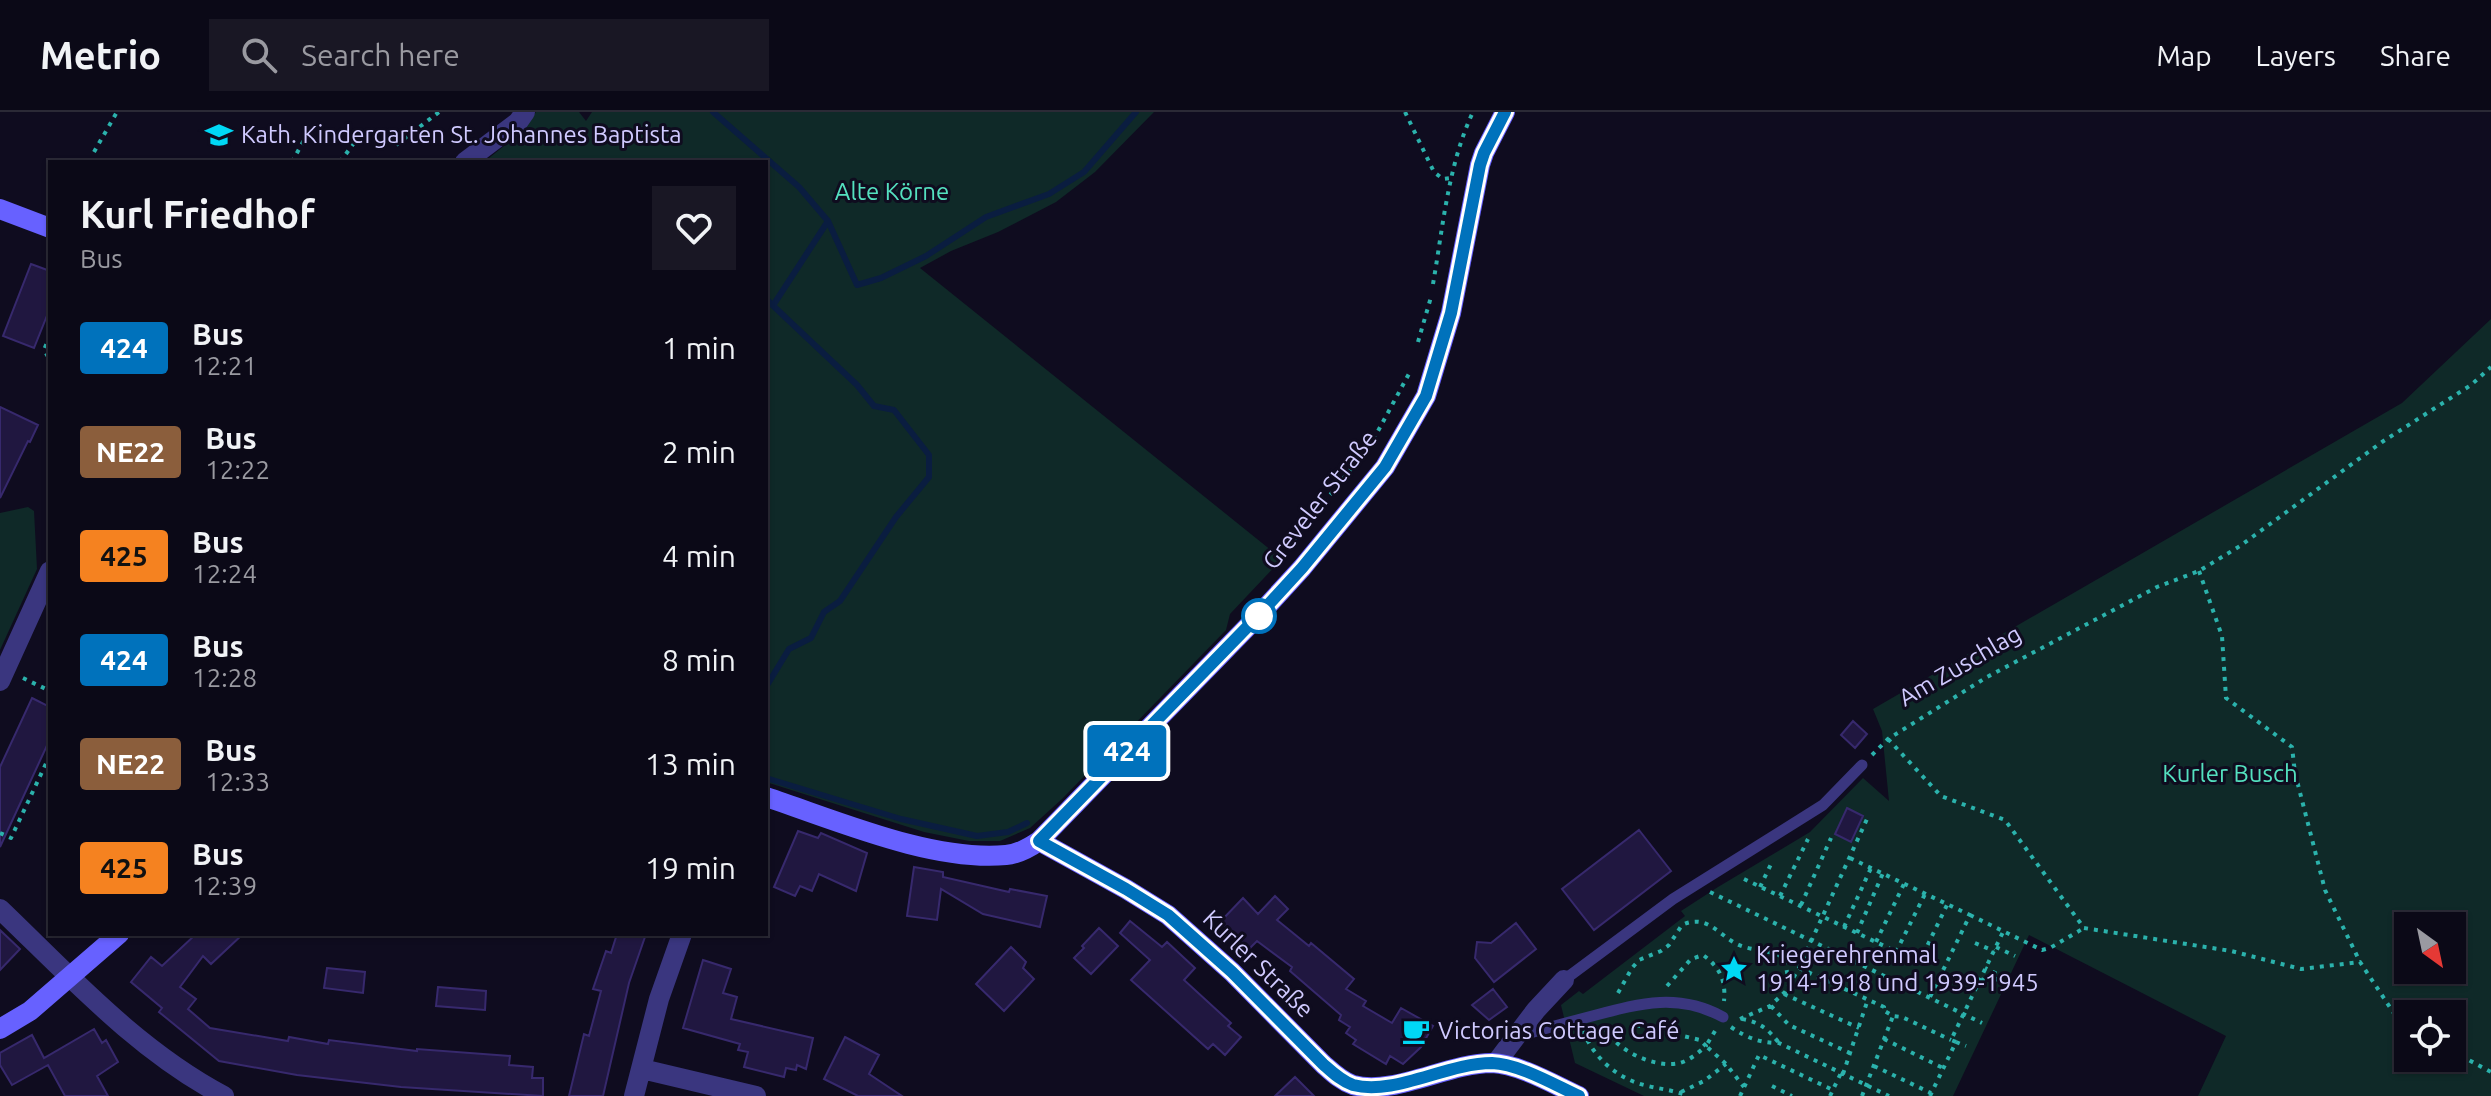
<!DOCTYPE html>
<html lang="en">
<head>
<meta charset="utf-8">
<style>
	body { margin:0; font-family:Ubuntu,sans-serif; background:#191724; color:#f1f3f6; height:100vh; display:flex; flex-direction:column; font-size:30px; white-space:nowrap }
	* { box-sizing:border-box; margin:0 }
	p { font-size:26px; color:#9a9aa1 }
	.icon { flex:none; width:44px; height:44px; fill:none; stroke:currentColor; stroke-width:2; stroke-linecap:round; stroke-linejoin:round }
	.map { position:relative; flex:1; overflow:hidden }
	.panel { position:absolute; left:48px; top:48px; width:720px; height:776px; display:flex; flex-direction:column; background:#0b0917; border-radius:0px; box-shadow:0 2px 6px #0004,0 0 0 2px #2b2a36 }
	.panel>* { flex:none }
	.badge { padding:0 16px; border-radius:6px; font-size:28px; line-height:52px }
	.needle { width:52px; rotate:147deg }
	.fabs { position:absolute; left:2394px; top:800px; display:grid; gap:16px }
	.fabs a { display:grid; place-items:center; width:72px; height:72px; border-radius:0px; background:#0b0917; box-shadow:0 2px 6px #0004,0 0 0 2px #2b2a36; font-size:40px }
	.map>.badge { position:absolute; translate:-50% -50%; box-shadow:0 0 0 4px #fff }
	.round { display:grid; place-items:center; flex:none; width:84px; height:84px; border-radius:0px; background:#191724 }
	.overview { display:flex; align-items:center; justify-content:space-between; height:136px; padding:0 32px }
	h1 { font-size:38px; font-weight:600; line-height:60px }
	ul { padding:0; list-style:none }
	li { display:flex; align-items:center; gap:24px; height:104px; padding:0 32px }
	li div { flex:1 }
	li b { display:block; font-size:30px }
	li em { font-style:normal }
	li .badge { min-width:88px; font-weight:700; text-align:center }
	header { display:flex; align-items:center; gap:48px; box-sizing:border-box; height:112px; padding:0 40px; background:#0b0917; border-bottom:2px solid #2b2a36 }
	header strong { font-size:38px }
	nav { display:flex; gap:44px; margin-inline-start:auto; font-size:28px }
	.search { width:560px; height:72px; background:#191724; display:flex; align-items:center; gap:20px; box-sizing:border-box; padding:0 28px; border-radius:0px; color:#9a9aa1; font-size:30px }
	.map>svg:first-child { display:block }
</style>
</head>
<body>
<header>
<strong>Metrio</strong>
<div class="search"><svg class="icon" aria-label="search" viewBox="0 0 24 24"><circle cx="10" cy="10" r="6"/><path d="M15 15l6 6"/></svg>Search here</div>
<nav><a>Map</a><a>Layers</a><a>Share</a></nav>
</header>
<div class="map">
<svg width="2491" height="984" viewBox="0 0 2491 984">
	<rect width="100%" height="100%" fill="#0f0c1f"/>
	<path fill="#0f2928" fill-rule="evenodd" d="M536,0h43l7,9 6,-9h562l-59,60 -39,30 -58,30 -47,19 -31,17 362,291 -52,55 -4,16 -164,169 -32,29 -30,13h-31l-45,-9 -158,-50v-620h-282l39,-31z
		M2491,207v777h-293l28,-60 -197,-101 -76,161h-309l-69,-33 -14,-58 18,-14 4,3 102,-78 -4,-5 37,-24 92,-55 53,-54 26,23 -7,-70 -9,-22 529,-306zM2408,814h44v44h-44zM2408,902h44v44h-44z
		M28,395l6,4 3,58 -37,81v-137z"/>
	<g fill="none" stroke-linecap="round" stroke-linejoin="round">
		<path stroke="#0a1d40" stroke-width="6" d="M713,0l86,75 29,34 29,64 24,-7 45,-22 60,-39 63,-23 35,-22 52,-60
			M766,187l91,86 17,21 20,4 35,45v22l-33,40 -56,84 -16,11 -13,26 -22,11 -23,38
			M774,192l54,-83
			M766,666l135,41 76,17 31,-4 19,-9"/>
	</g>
	<path fill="#201740" stroke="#37296d" stroke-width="2" d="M31,152l19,7v37l-16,40 -31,-12z
		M0,295l38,18 -8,17 -2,-1 -28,57z
		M32,586l18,9v32l-50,108v-80z
		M1853,609l14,13 -12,14 -14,-13z
		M1847,696l16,8 -12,26 -16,-8z
		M1639,718l32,41 -77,59 -32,-41z
		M798,719l20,7 3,-5 46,20 -11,38 -37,-17 -7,17 -12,-5 -5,10 -21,-9z
		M914,755l29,5v5l66,15 1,-3 37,7 -7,31 -57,-13 -42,-25 -4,31 -30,-4z
		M1275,784l13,13 -11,11 32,26 2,-3 43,36 -8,10 20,12 -3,5 29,17 9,-15 32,18 -12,21 -18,17 -13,-8 -4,8 -33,-20 3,-4 -10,-7 4,-6 -11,-7 2,-5 -51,-44 2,-4 -35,-26 -8,8 -29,-27 23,-24 15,16z
		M1130,809l32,26 5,-5 28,26 -11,12 47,43 -3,3 13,11 -16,18 -12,-11 -5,5 -77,-69 19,-20 -30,-27z
		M1516,811l20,26 -42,33 -19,-24 2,-16 14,1z
		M1099,816l19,18 -27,28 -17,-16 10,-10 -2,-2z
		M0,818l20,19 -20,21z
		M196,822h47l-32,30 -8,-8 -23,31 16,12 -8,10 22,19 78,13 1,-4 39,7 1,-4 88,11v-2l93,7 -1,9 24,2 -1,11h11v18l-142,-9 -104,-12 -78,-14 -60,-49 3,-4 -31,-26 20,-25 11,9z
		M617,822h29l-17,49 -26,113h-34l15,-62 5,2 12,-45 -8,-2 13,-38 5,2z
		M1011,835l15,15 -3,6 11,11 -30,32 -28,-27z
		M703,848l28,9 -8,24 14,4 -6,22 82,19 -7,31 -9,-4 -1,5 -10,-2 -2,9 -40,-10 4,-15 -10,-2 2,-6 -57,-16z
		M327,856l38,4 -2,21 -39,-5z
		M438,875l48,4 -1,19 -49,-4z
		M1493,877l14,18 -18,13 -17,-15z
		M94,917l8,14 4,-3 12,22 -21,14 11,20h-43l-17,-31 -36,20 -12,-20v-12l32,-18 12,23z
		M845,925l34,18 -10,19 33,22h-44l-34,-17z
		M1295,965l19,19h-39z"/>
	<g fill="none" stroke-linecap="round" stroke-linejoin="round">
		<path stroke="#2bb2ac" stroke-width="4" stroke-dasharray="4 6" stroke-linecap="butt" d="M1405,0l29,60 9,7 8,-1
			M396,33l43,-33
			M94,40l23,-40
			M292,50l12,-22 16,-18
			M340,50l14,-19
			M1433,172c10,-57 15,-119 40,-172
			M50,223l-6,15 6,10
			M1418,230l13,-45
			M1290,438l-1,-4 82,-102 40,-74
			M2199,459l23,65 4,62 66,49 3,26 30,117 35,72
			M23,566l27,13
			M1888,627l53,57 64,24 79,108 147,23 70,18 59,-7 41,62 7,3
			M1872,643l16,-16 99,-62 170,-90 42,-16 41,-25 142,-104 89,-57 20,-18
			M0,721l11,5 39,-83
			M1850,746l120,57 -40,82
			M1744,767l180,86
			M1760,775l13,-27
			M1710,780l272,131
			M1780,784l28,-57
			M1801,793l30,-67
			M1970,803l72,35 8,-2 34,-20
			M1844,815l27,-59
			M1857,821l26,-60
			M1876,830l28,-58
			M1975,831l19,8
			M1996,835l19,9
			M1896,840l29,-58
			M1919,851l28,-58
			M1799,856l85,39 -1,3 10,6 9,1 49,23
			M1981,867l13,7 5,-11 -14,-7
			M1667,874l24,-27 12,-4c17,12 23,26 21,46
			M1618,881l14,-25 7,-8 22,-9 8,-6 13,-20c24,-11 35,8 53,18 14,8 31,6 46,13l4,6 3,15 4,3
			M1784,882l75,34
			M1771,894l18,19 61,28
			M1740,907l30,-13 15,-14 14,-24 68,-149
			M1742,907c18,3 26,10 37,24
			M1604,915c11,23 51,42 76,36 10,-3 18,-10 26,-17l-6,-6 -68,-16
			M1731,915c16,11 29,16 48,16l110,53
			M1583,919c11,27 34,47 61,54 15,4 30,5 44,11
			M1715,919l-9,15 20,18 18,23
			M1884,927l59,29
			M1956,930l10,4
			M2452,939l39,21
			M1874,954l57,27
			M1843,962l25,-75
			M1772,974l20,10
			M1681,980l23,-11 22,-17
			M1740,984l19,-41 74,35
			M1830,984l11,-23
			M1862,984l31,-80
			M1930,984l26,-54 -5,-2 52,-108"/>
		<path stroke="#3a367f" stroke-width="11" d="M1564,868l109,-81 150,-94 39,-40
			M1517,925c26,-8 52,-15 79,-22 45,-12 83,-22 127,2"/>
		<path stroke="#3a367f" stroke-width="20" d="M465,50l53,-40 7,-10
			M0,569l50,-110
			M0,797c70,67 137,141 224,187
			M1496,951l40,-53 28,-30
			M642,957l114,27
			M634,984l25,-97 23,-65"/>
		<path stroke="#6761ff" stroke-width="20" d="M0,97l50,19
			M766,685c70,23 166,65 240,58 12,-1 23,-7 33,-14l219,-225 44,-48 83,-101 41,-71 25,-83 29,-148 4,-12 21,-41
			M1039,729l87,48 42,26 64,57 91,92c9,8 18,17 30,21 41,11 95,-22 139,-22 27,1 63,22 87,33
			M0,917l30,-18 89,-77"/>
	</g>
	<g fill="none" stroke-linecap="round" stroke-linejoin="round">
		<g stroke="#fff" stroke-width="18">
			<path id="line" d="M1505,0l-21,41 -4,12 -29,148 -25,83 -41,71 -83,101 -44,48 -219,225 87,48 42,26 64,57 91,92c9,8 18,17 30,21 41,11 94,-22 139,-22 27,1 63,22 87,33"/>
		</g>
		<use href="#line" stroke="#0072bc" stroke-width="12"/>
	</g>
	<defs>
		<g id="school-bare" transform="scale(2.16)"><path d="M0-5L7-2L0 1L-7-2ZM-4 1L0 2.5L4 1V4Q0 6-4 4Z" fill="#00d8f5" stroke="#0f0c1f" stroke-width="2.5" paint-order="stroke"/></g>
		<g id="sight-bare" transform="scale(2.16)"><path d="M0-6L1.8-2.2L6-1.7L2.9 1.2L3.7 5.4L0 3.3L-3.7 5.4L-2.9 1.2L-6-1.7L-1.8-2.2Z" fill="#00d8f5" stroke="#0f0c1f" stroke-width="2.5" paint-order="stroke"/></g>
		<g id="cafe-bare" transform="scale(2.16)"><path d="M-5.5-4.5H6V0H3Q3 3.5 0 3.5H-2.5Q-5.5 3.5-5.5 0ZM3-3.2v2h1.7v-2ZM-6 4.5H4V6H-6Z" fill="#00d8f5" stroke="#0f0c1f" stroke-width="2.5" paint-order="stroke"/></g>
	</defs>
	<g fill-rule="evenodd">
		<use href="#school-bare" x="219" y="23"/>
		<use href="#sight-bare" x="1734" y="857"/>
		<use href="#cafe-bare" x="1416" y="919"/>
	</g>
	<circle fill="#fff" stroke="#0072bc" stroke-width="4" cx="1259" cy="504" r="16"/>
	<g text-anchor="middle" stroke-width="6" stroke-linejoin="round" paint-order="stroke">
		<g font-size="24" fill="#d0caff" stroke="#0f0c1f" text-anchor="start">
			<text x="241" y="31">Kath. Kindergarten St. Johannes Baptista</text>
			<text x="1756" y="851">Kriegerehrenmal<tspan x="1756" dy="28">1914-1918 und 1939-1945</tspan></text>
			<text x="1438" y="927">Victorias Cottage Café</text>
		</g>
		<g font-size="24" fill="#54e0bf" stroke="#0f0c1f">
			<text x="892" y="88">Alte Körne</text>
			<text x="2230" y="670">Kurler Busch</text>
		</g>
		<g font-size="24" fill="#d0caff" stroke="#0f0c1f">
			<text transform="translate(1320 388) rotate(-52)" y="8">Greveler Straße</text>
			<text transform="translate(1960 554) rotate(-30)" y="8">Am Zuschlag</text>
			<text transform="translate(1258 852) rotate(44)" y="8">Kurler Straße</text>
		</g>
	</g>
</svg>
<div class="fabs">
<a><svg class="needle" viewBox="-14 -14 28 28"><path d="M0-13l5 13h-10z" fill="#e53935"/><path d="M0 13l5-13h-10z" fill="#9a9aa1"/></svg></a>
<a><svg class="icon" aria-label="locate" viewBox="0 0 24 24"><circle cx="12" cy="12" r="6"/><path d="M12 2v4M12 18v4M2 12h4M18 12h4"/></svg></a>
</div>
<b class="badge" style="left:1127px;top:639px;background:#0072bc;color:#fff">424</b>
<section class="panel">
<div class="overview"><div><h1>Kurl Friedhof</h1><p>Bus</p></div><a class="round"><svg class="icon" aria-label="heart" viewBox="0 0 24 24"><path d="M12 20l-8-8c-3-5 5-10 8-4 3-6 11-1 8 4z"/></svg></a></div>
<ul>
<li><span class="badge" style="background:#0072bc;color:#fff">424</span><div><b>Bus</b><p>12:21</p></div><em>1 min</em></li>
<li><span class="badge" style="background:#8b5e3c;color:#fff">NE22</span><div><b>Bus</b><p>12:22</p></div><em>2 min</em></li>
<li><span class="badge" style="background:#f58220;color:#111">425</span><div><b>Bus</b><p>12:24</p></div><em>4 min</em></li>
<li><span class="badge" style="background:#0072bc;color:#fff">424</span><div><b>Bus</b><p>12:28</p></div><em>8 min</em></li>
<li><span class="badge" style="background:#8b5e3c;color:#fff">NE22</span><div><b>Bus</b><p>12:33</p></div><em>13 min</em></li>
<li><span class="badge" style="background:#f58220;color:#111">425</span><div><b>Bus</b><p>12:39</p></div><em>19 min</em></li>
</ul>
</section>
</div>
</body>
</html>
